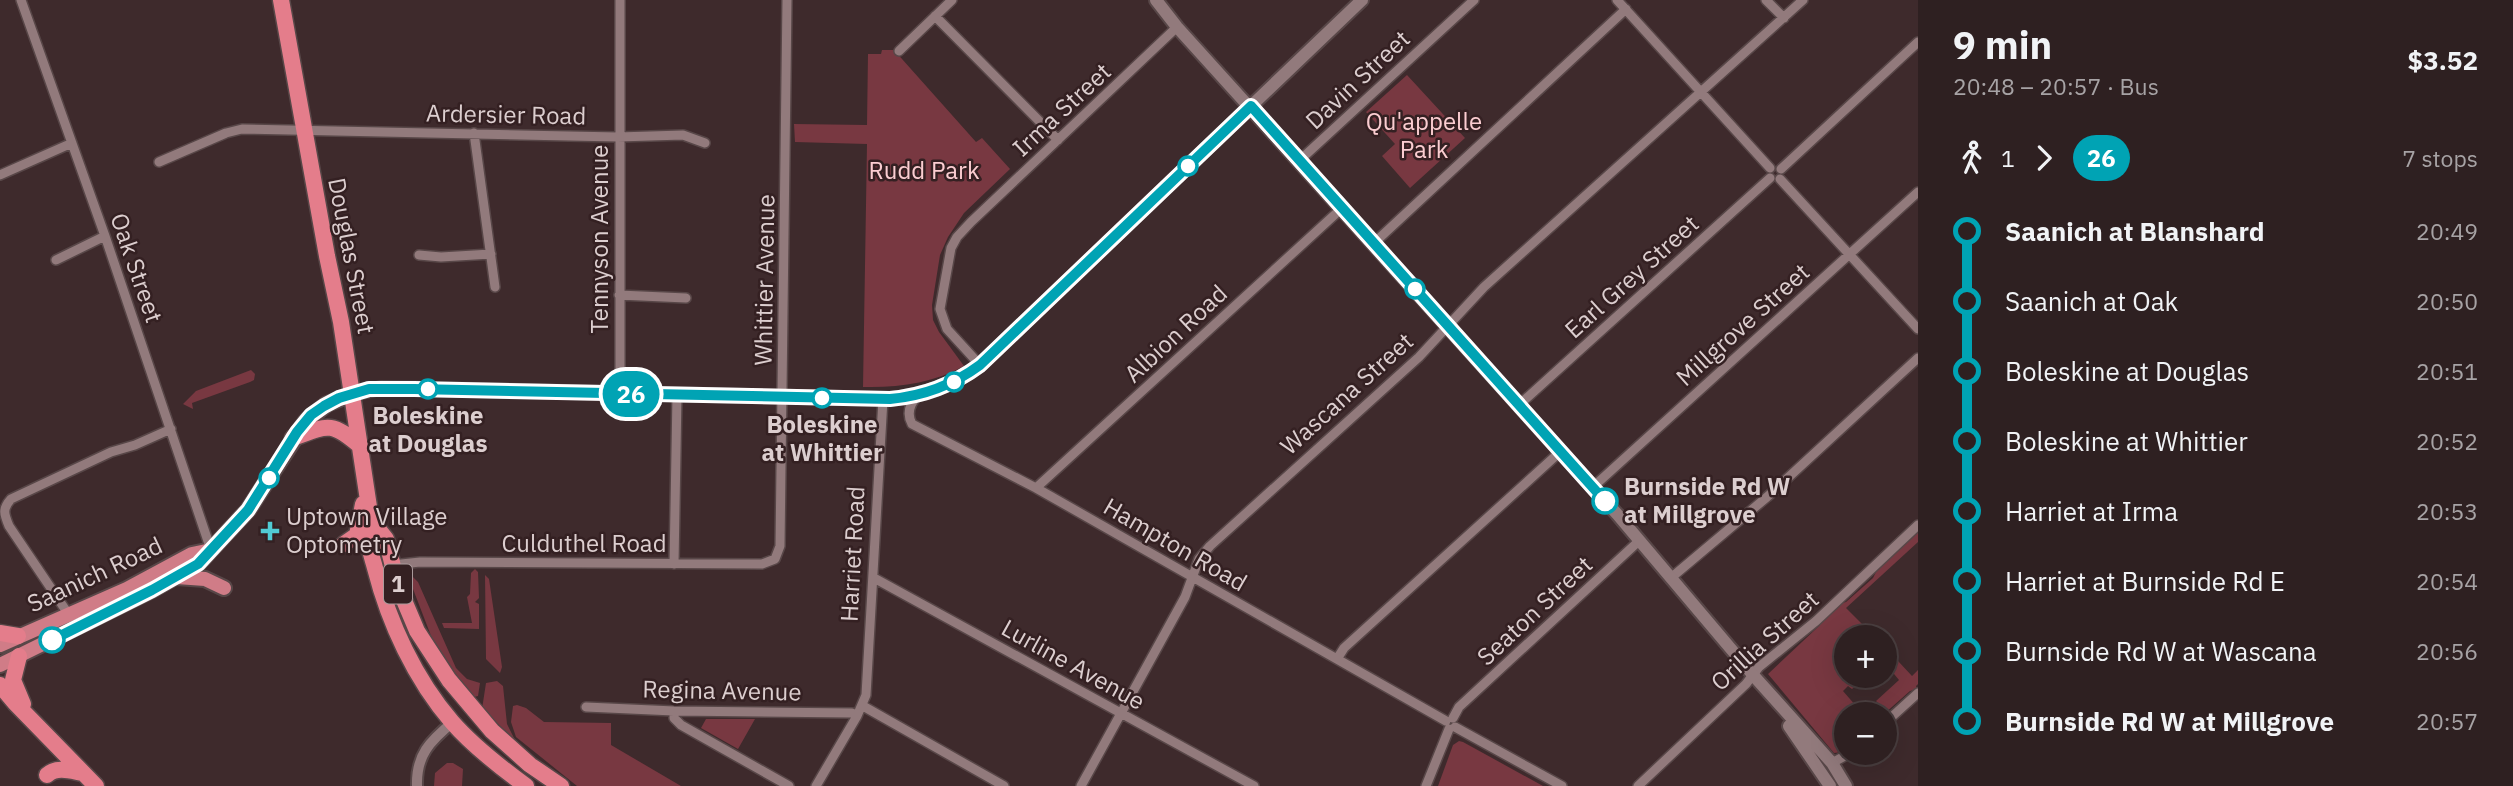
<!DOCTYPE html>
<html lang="en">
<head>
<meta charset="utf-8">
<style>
	body { margin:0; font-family:"IBM Plex Sans",sans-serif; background:#36282a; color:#f1f3f6; height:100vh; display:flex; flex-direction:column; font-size:26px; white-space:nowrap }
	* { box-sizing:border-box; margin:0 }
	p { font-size:23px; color:#a7a3a5 }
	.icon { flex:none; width:38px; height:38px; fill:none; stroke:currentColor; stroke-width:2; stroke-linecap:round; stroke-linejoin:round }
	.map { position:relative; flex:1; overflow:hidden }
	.sheet { display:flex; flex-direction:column; background:#2e2021; width:595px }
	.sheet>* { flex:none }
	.badge { padding:0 14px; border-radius:23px; font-size:24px; line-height:46px }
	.fabs { position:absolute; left:1834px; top:625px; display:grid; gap:14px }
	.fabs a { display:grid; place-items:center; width:63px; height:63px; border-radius:50%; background:#2e2021; box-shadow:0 7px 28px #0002,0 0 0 2px #493e3f; font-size:35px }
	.map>.badge { position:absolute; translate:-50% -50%; box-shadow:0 0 0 4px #fff }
	.legs { display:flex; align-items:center; gap:10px; height:77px; padding:0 35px; font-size:23px }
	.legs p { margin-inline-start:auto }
	.summary { display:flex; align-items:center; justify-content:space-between; height:119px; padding:0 35px }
	h1 { font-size:38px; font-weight:700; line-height:52px }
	ul { padding:0 35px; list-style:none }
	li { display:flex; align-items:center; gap:24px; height:70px; font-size:26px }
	li i { display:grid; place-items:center; width:10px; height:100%; margin:0 9px; background:currentColor }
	li i::after { content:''; width:18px; height:18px; margin:-9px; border:5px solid; border-radius:50%; background:#2e2021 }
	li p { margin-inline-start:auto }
	li:first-child i { background:linear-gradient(#0000 50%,currentColor 0) }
	li:last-child i { background:linear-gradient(currentColor 50%,#0000 0) }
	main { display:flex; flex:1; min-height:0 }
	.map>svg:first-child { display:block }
</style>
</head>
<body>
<main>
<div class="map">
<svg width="1918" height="786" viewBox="0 0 1918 786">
	<rect width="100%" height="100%" fill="#3e2a2c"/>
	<path fill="#783841" d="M882,50h12l82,92 6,-4 28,31 -46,44 -16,24 -8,18 -8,50 1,15 6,12 25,34c-31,17 -66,22 -101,21l4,-243 -72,-2 -1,-18 73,1 1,-71h13z
		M1407,75l58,63 -55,50 -28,-32 13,-12 -29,-32z
		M251,370l4,4 -1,6 -4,2 -58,21 1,6 -10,-5 13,-13z
		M1918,530v12l-72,66 29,29h-29v39h16l-6,4 3,3 -7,6 -4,-3 -5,5 20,23h-17v33l-4,5 -8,1 -66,-79 51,-48 4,-7 19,-16 4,-1 27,-24 6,-12z
		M475,569l3,3 1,26 -4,4 4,2v25l-35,-1 -2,-5h30l-5,-26 3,-3 1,-21z
		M485,575l4,4 13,88 -2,6 -14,-14z
		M408,576h4l6,6 38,86 11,11 13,4 -2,13 -4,1v4l-41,-60z
		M1885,647l27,29 6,-6v14l-2,2 1,3 -7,2 -26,23h-8l-1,-3 5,-6 -4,-4 23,-21 -14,-17z
		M497,681l6,5 4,38 8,16 -33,-31 4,-26z
		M517,705l9,3 18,14 67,1v22l70,41h-104l-61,-49 -5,-15 2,-16z
		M706,719h49l-17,30 -37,-21z
		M1459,741l4,1 80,44h-105l15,-41z
		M447,763h6l10,6 -1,17h-28l1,-13z"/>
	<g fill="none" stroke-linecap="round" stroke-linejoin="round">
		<g stroke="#584748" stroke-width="12">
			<path id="minor" d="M21,0l84,236 106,314
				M1617,0l153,168
				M1766,0l18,18
				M935,16l123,124
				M899,51l53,-51
				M474,133l21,154
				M1300,160l174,-160
				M159,162l67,-29 16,-4 376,8 65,-2 22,8
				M1781,169l137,-127
				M0,175l72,-32
				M1780,179l138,150
				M1374,243l252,-234
				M419,255l22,2 50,-3
				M56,260l49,-24
				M619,295l67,3
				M980,365l-33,-36 -7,-20 11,-61 6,-11 14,-15 206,-195
				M620,394v-394
				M919,394c-9,9 -13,19 -7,30l124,64 410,233
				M1519,405l251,-227
				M1593,487l325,-295
				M1036,488l306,-280
				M674,564l3,-169
				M392,565l28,-3 342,2 13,-5 5,-13 7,-546
				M1672,577l95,-80 151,-139
				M874,578l380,208
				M69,615l-60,-89c-5,-12 -7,-17 2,-27l100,-47 24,-7 36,-16
				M1337,659l7,-11 217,-197
				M863,706l141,80
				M586,707l88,4 178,2 5,3
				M674,711v7l7,7 108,61
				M1453,718l6,-11 181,-167
				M1885,723l33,-30
				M1455,727l107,59
				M1832,763l20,-11
				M816,786l41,-70 9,-21 17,-296
				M1081,786l104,-189 14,-38 11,-13 209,-189 65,-70 319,-287
				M1426,786l23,-57
				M1638,786l108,-102 13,-17 57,-46 102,-96"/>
		</g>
		<g stroke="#584748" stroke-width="14">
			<path id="tertiary" d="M417,786c-1,-31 13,-45 36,-64"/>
		</g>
		<g stroke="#584748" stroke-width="16">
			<path id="secondary" d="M1156,0l21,27 440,487 136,161 79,88 14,23
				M352,394l29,-6 509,11c34,-3 63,-14 90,-34l382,-365
				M1789,726l41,60"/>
		</g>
		<g stroke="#584748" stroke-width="18">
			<path id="primary" d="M177,577l28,2 19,9
				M0,645l127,-56 65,-35 19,-4
				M0,665l152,-75 46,-26 50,-54 58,-89 21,-17 25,-10"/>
		</g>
		<g stroke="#584748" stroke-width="19">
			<path id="trunk" d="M281,0l46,256 14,66 30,198c-1,7 -3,15 -2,22 0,8 4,18 6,26 14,55 40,111 77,154 21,24 48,45 74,64
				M293,438c35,-13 38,-17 67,8
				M371,520l15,19 12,47 19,45 32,49 43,51 38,34 31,21
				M344,544l13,-9 6,-31
				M0,633l18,3
				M19,656l-6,24 10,24
				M0,685l15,18 81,83
				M47,775c10,-9 24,-4 36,-2"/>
		</g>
		<use href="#minor" stroke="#927a7c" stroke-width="9"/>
		<use href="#tertiary" stroke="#927a7c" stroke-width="10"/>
		<use href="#secondary" stroke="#927a7c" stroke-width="12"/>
		<use href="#primary" stroke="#d07c87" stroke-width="14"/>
		<use href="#trunk" stroke="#e47d8b" stroke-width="16"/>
	</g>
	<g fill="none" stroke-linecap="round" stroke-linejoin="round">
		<g stroke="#fff" stroke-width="16">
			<path id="line-1" d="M52,640l100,-50 46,-26 50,-54 49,-78 14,-17 13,-9 15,-8 30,-9h45l476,10c34,-3 63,-14 90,-34l271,-259 354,395"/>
		</g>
		<use href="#line-1" stroke="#00a3b4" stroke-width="10"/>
	</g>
	<g fill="#fff" stroke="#00a3b4" stroke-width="3.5">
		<circle cx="1188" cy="166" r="9"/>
		<circle cx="1415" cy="289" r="9"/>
		<circle cx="954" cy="382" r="9"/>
		<circle cx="428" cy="389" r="9"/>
		<circle cx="822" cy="398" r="9"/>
		<circle cx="269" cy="478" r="9"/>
		<circle cx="1605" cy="501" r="12"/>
		<circle cx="52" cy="640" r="12"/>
	</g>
	<path fill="#51ccd5" stroke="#342022" stroke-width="2.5" d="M266.5 520.5h7v7h7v7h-7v7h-7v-7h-7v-7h7z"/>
	<g text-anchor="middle" stroke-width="5" stroke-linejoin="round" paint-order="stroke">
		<rect fill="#342022" stroke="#aa9a9b" stroke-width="2" x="384" y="564.5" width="28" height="39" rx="5"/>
		<g font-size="23" font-weight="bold" fill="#dccecf">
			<text x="398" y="592">1</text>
		</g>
		<g font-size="24" fill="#dccecf" stroke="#342022">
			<text transform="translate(1358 80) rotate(-43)" y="8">Davin Street</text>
			<text transform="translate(1062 110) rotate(-43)" y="8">Irma Street</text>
			<text transform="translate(506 115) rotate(1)" y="8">Ardersier Road</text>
			<text transform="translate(600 239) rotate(-90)" y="8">Tennyson Avenue</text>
			<text transform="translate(351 256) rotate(79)" y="8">Douglas Street</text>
			<text transform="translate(136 268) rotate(71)" y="8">Oak Street</text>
			<text transform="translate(1632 277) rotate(-42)" y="8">Earl Grey Street</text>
			<text transform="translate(765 280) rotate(-89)" y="8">Whittier Avenue</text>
			<text transform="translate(1743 325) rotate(-42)" y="8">Millgrove Street</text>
			<text transform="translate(1176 334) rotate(-43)" y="8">Albion Road</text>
			<text transform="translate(1347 394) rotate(-42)" y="8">Wascana Street</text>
			<text x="584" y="552">Culduthel Road</text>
			<text transform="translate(1175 545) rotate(30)" y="8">Hampton Road</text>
			<text transform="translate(853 554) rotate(-87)" y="8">Harriet Road</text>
			<text transform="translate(95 575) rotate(-25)" y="8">Saanich Road</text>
			<text transform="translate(1535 611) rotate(-43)" y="8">Seaton Street</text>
			<text transform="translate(1765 641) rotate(-42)" y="8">Orillia Street</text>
			<text transform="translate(1073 665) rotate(29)" y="8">Lurline Avenue</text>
			<text transform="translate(722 691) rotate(1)" y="8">Regina Avenue</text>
		</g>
		<g font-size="24" fill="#fbcdd1" stroke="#342022">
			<text x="1424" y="130">Qu'appelle<tspan x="1424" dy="28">Park</tspan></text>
			<text x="924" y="179">Rudd Park</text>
		</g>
		<g font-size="24" font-weight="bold" fill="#dccecf" stroke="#342022">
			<text x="428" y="424">Boleskine<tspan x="428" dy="28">at Douglas</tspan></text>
			<text x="822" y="433">Boleskine<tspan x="822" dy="28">at Whittier</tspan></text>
			<text x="1624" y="495" text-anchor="start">Burnside Rd W<tspan x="1624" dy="28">at Millgrove</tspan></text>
		</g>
		<g font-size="24" fill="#dccecf" stroke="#342022" text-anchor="start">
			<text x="286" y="525">Uptown Village<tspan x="286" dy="28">Optometry</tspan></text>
		</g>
	</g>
</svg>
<div class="fabs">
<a>+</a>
<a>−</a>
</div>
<b class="badge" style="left:631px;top:394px;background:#00a3b4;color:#fff">26</b>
</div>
<section class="sheet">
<div class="summary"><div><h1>9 min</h1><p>20:48 – 20:57 · Bus</p></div><b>$3.52</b></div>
<div class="legs"><svg class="icon" aria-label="walk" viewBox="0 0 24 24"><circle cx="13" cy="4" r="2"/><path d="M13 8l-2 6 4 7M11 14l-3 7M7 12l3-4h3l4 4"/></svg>1<svg class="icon" aria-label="forward" viewBox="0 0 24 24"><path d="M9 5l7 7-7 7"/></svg><b class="badge" style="background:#00a3b4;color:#fff">26</b><p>7 stops</p></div>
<ul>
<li><i style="color:#00a3b4"></i><b>Saanich at Blanshard</b><p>20:49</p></li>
<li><i style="color:#00a3b4"></i><span>Saanich at Oak</span><p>20:50</p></li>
<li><i style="color:#00a3b4"></i><span>Boleskine at Douglas</span><p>20:51</p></li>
<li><i style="color:#00a3b4"></i><span>Boleskine at Whittier</span><p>20:52</p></li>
<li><i style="color:#00a3b4"></i><span>Harriet at Irma</span><p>20:53</p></li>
<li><i style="color:#00a3b4"></i><span>Harriet at Burnside Rd E</span><p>20:54</p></li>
<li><i style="color:#00a3b4"></i><span>Burnside Rd W at Wascana</span><p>20:56</p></li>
<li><i style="color:#00a3b4"></i><b>Burnside Rd W at Millgrove</b><p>20:57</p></li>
</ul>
</section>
</main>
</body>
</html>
